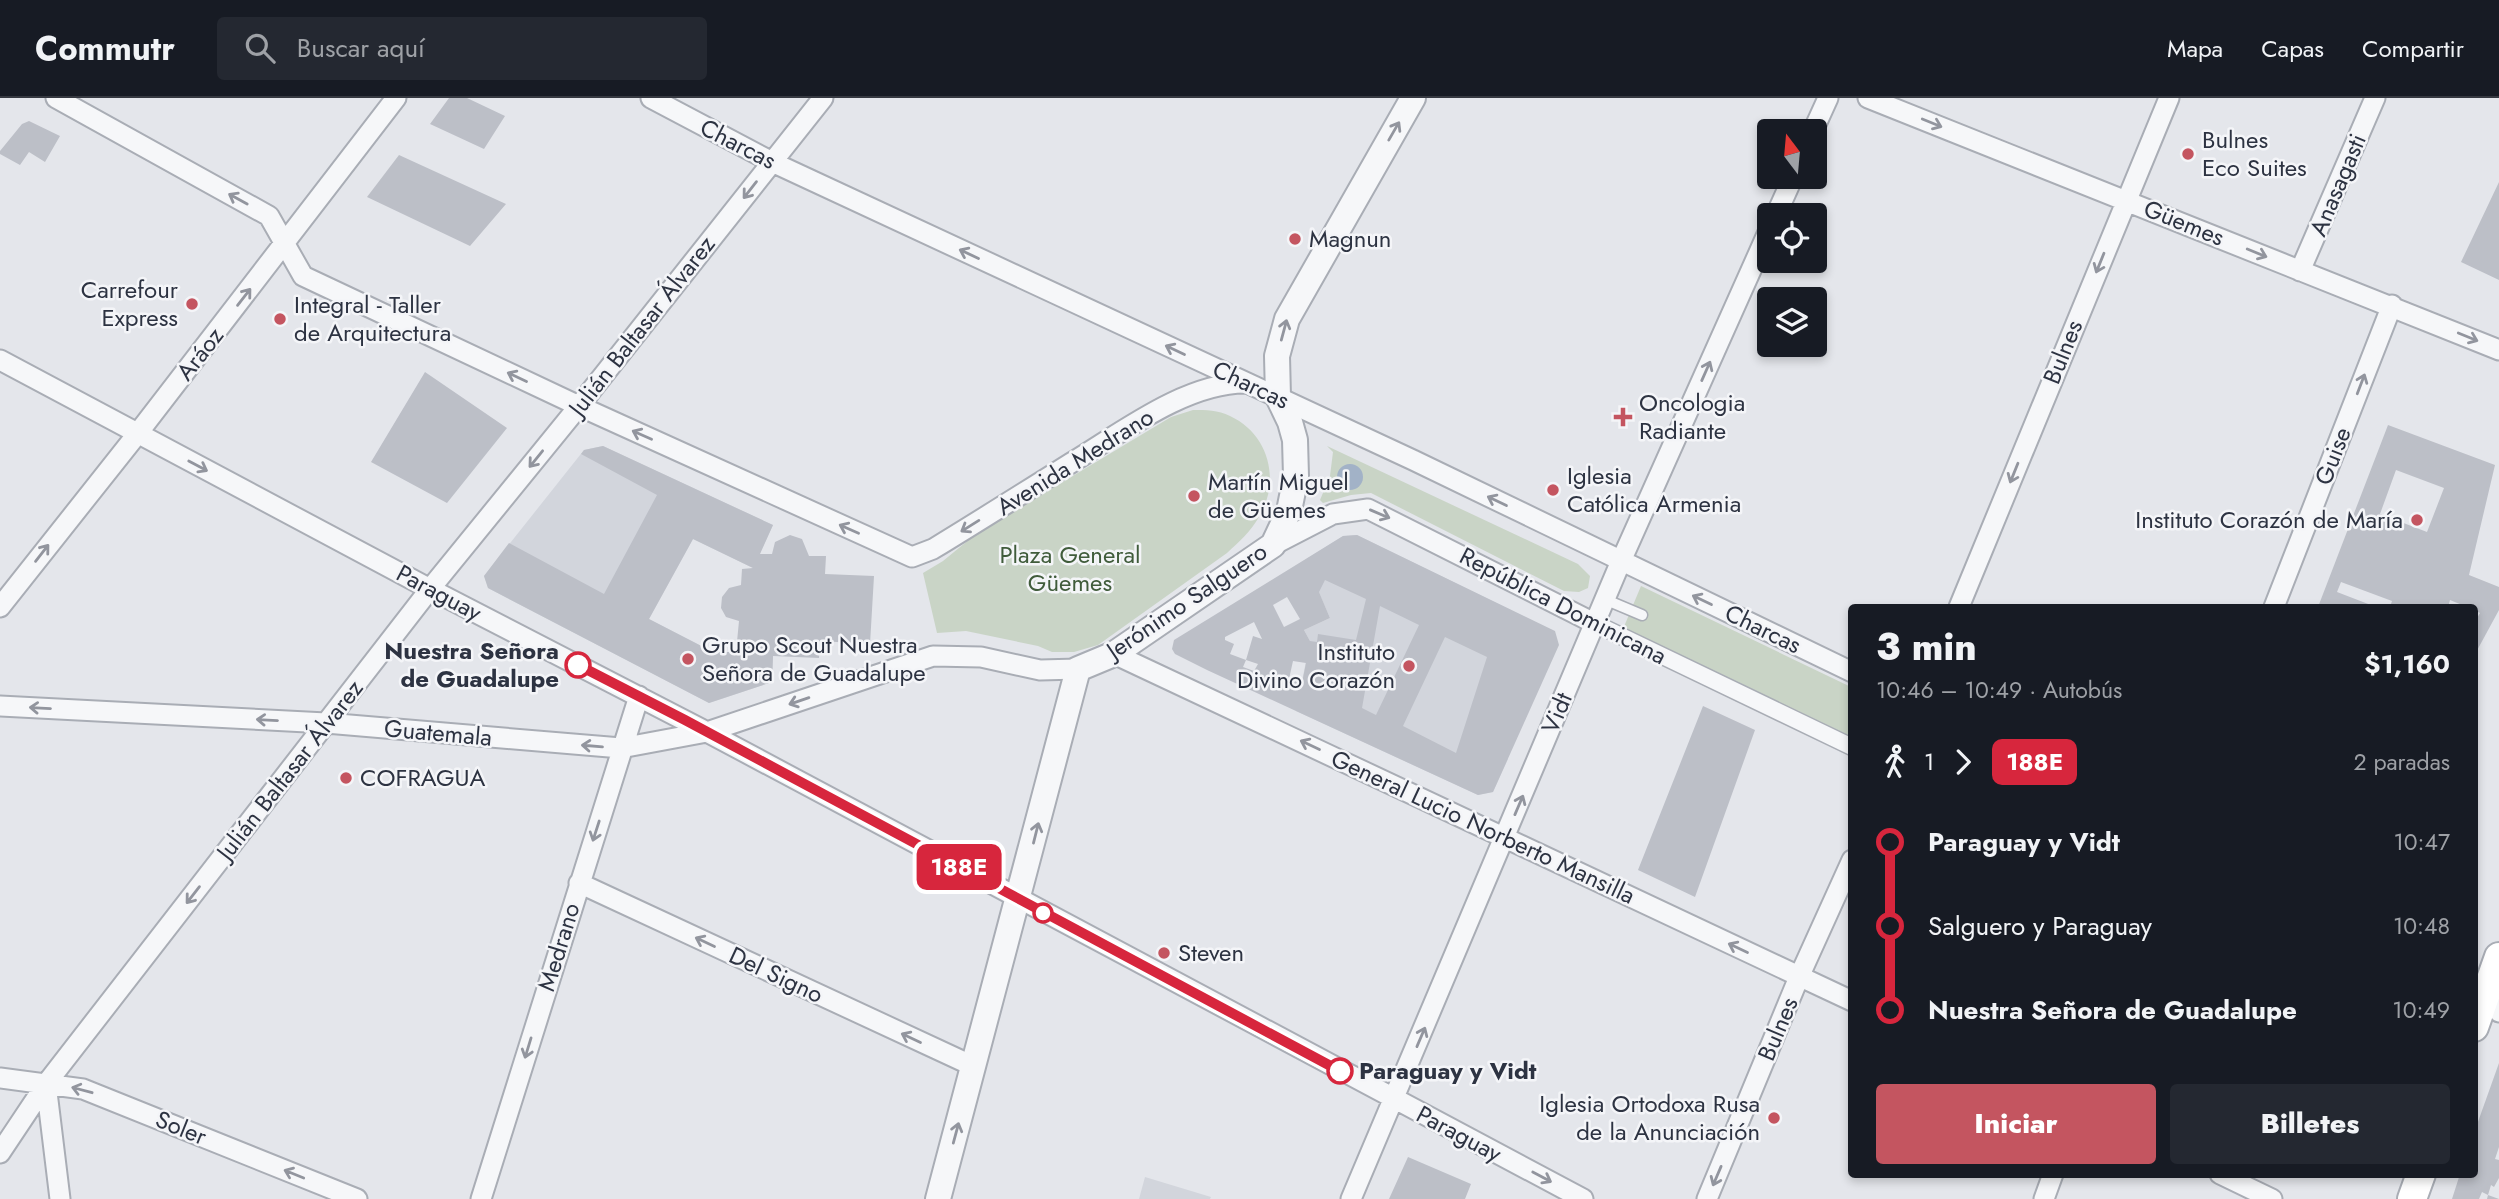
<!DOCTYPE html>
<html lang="es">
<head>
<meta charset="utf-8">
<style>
	body { margin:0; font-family:Jost,sans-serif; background:#242831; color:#f1f3f6; height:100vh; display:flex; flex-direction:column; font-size:26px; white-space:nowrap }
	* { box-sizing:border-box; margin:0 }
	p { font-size:23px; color:#9ea1a6 }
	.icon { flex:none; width:38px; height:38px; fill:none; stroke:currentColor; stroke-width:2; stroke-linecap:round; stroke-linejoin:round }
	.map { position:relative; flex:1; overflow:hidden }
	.drawer { position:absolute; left:1848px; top:506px; width:630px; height:574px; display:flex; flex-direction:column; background:#171b24; border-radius:7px; box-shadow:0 4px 10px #0003 }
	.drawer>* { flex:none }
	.badge { padding:0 14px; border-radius:10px; font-size:24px; line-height:46px }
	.needle { width:46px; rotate:344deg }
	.controls { position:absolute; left:1757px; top:21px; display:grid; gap:14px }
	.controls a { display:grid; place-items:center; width:70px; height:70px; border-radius:7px; background:#171b24; box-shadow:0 4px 10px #0003; font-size:35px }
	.map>.badge { position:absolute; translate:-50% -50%; box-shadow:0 0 0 4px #fff }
	.legs { display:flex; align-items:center; gap:10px; height:77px; padding:0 28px; font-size:23px }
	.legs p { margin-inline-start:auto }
	.head { display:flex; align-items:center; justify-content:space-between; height:119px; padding:0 28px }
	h1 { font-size:38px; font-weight:800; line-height:52px }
	.action { display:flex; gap:14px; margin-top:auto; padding:14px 28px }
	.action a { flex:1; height:80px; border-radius:7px; background:#c45560; color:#fff; font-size:28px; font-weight:800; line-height:80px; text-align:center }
	.action a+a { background:#242831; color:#f1f3f6 }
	ul { padding:0 28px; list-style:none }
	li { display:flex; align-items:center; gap:24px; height:84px; font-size:26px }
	li i { display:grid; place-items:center; width:10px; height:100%; margin:0 9px; background:currentColor }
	li i::after { content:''; width:18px; height:18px; margin:-9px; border:5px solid; border-radius:50%; background:#171b24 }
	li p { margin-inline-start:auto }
	li:first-child i { background:linear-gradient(#0000 50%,currentColor 0) }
	li:last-child i { background:linear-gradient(currentColor 50%,#0000 0) }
	header { display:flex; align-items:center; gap:42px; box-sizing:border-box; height:98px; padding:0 35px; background:#171b24; border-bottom:2px solid #363941 }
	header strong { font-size:33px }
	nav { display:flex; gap:38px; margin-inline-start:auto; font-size:24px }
	.search { width:490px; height:63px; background:#242831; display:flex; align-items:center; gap:18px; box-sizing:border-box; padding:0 24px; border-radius:7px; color:#9ea1a6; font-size:26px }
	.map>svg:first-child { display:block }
</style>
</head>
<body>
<header>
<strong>Commutr</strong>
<div class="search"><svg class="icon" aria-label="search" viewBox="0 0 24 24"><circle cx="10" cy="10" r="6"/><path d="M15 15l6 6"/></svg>Buscar aquí</div>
<nav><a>Mapa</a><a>Capas</a><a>Compartir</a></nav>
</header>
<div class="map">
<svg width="2499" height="1101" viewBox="0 0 2499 1101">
	<rect width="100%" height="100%" fill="#e4e6eb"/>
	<path fill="#d2d5dc" d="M603,348l170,79 -20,43 -60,-29 -44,80 64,33 60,4 -1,26 -63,21 -221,-115 -4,-12 100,-126z
		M1357,437l176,86 -46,129 21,9 -15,33 -15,3 -182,-84 14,-70 -6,-11 26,-12 -25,-58 38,-24z
		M1145,1079l66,20 -1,2h-71z"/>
	<path fill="#c9d4c6" d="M1193,312c13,0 25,0 37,6 39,18 51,65 29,101 -8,14 -20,25 -32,36l-129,92 -24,7h-22l-14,-6 -72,-15 -29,2 -14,-60 20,-12 33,-27 195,-117z
		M1327,348l251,118 12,12 -2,12 -9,4 -15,-1 -193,-98 -20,2 -28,8 -3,-3 10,-24 3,-24z
		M1641,488l210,101v52l-228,-110z"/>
	<path fill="#a2b2c7" d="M1337 379a13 13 0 1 1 26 0a13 13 0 1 1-26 0Z"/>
	<path fill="#bcbfc7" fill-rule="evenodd" d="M449,0h18l38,18 -21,33 -54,-25z
		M29,23l31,15 -15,26 -16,-10 -9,13 -20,-11v-3l22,-27z
		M399,57l107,49 -36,42 -103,-49z
		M2499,84v98l-38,-18z
		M425,274l82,56 -60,75 -76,-41z
		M2388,327l107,40 -26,110 30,12v23l-25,46v-33l6,-10 -6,-3v-3h-7l-17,-7 -2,7h-58l2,-6 -51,-19 -4,10 39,15h-58zM2396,372l48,18 -17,44 -47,-18z
		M603,348l170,79 -13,29h12l3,-12 15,-7 12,4 7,17h17l-1,18 49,2 -4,68 -50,-3 -1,17 -46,-2 -1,26 -63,21 -221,-115 -4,-12 25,-33 95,51 53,-99 -76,-41 3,-4zM693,441l60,29 -11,1 -1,16 -12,3 -7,9 -1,11 5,9 13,4 -3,31h-23l-64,-33z
		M1357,437l198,96 4,14 -66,147 -15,3 -271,-125 -32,-16 -3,-5 2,-9 169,-104zM1325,482l41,19 -10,41 -38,-6 -1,8 -7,-1 -6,-11 26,-12 -11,-26zM1287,499l13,22 -16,8 -11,-22zM1380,508l39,19 -43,90 -14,-7zM1254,524l8,17 -9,-3 -7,24 -16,-6 4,-10 -9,-4v-3zM1445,539l42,20 -31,96 -53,-27zM1246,562l12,4 -4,7 -11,-4zM1293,563l13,2 -4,20 -13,-4z
		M1703,608l52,24 -60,167 -57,-27z
		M2499,965v84l-4,12 4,1v18l-5,9 -3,-2 -3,10 11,4h-12l1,-4 -6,-3 -3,7h-27l8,-25h14v-41z
		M1408,1059l63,27 -6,15h-76z"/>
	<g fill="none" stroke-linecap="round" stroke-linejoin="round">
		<g stroke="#a9adb5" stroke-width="13">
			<path id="service" d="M1604,501l38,16"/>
		</g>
		<g stroke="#a9adb5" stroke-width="19">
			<path id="pedestrian" d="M1594,525l258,124"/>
		</g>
		<g stroke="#a9adb5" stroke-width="23">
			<path id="minor" d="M56,0l213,118 34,60 276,130 333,151 21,-8c46,-28 92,-57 138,-86 50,-30 114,-80 174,-80
				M651,0l121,64 641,298 439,212
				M1868,0l631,252
				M1813,33l15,-33
				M1776,117l17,-38
				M2300,173l75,-173
				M0,262l430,229 277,143 876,467
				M1273,447l60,-31 35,-5 226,114
				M0,509l138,-174 258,-335
				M1959,509l210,-509
				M2274,509l118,-302
				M1114,556l738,347
				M0,608l326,17 295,25 86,-16 226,-76 48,1 59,13 38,-1
				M579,785l394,183
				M2474,884l12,11 13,19
				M0,980l83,11 274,110
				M46,986l14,115
				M0,1055l46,-69 384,-495 149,-183 244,-308
				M2220,1076l52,25
				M481,1101l158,-503
				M1351,1101l270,-638 148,-331
				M1707,1101l92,-222 53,-117
				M2044,1101l9,-25"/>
		</g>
		<g stroke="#a9adb5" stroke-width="28">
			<path id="tertiary" d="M938,1101l140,-530 36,-15 159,-109 16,-34 7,-35 -1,-36 -5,-18 -12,-25 -1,-41 10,-37 126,-221"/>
		</g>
		<g stroke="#a9adb5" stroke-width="32">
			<path id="secondary" d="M2474,929l25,-70
				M2412,1101l9,-25"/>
		</g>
		<use href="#service" stroke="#f6f7f9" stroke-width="10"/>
		<use href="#pedestrian" stroke="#f6f7f9" stroke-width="16"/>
		<use href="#minor" stroke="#f6f7f9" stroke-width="19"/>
		<use href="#tertiary" stroke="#f6f7f9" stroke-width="24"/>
		<use href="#secondary" stroke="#fff" stroke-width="28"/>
	</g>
	<defs><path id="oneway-shaft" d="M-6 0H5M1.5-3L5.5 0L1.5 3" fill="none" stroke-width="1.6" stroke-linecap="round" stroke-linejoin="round" transform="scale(1.75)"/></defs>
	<g stroke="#92959e">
		<use href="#oneway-shaft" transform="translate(1932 25) rotate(22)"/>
		<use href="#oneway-shaft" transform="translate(1394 33) rotate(-60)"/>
		<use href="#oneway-shaft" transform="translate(750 92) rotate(128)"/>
		<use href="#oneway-shaft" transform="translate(238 101) rotate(-151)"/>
		<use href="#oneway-shaft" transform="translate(2257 155) rotate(22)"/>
		<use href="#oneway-shaft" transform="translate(969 156) rotate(-155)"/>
		<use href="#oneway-shaft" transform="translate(2100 165) rotate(112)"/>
		<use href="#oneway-shaft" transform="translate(244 199) rotate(-52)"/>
		<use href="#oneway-shaft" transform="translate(1284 232) rotate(-75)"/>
		<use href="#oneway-shaft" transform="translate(2468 239) rotate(22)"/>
		<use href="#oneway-shaft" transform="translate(1175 252) rotate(-155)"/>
		<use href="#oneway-shaft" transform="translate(1706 273) rotate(-66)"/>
		<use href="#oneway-shaft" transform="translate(517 279) rotate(-155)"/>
		<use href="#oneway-shaft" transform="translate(2361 286) rotate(-69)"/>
		<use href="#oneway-shaft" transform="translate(642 337) rotate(-156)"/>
		<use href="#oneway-shaft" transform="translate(536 361) rotate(129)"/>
		<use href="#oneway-shaft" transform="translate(198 368) rotate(28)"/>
		<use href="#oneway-shaft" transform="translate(2014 375) rotate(112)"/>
		<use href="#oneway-shaft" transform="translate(1497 403) rotate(-154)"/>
		<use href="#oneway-shaft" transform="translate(1380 416) rotate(23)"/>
		<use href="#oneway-shaft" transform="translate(970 428) rotate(148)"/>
		<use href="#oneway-shaft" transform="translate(849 431) rotate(-156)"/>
		<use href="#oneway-shaft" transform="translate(42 455) rotate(-52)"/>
		<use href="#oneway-shaft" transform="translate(1702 502) rotate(-154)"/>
		<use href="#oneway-shaft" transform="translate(799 603) rotate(161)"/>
		<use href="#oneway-shaft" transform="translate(40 610) rotate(-177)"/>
		<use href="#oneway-shaft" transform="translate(267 622) rotate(-177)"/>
		<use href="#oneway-shaft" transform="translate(1310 647) rotate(-155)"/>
		<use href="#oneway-shaft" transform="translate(592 648) rotate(-175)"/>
		<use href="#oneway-shaft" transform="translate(1519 707) rotate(-67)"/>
		<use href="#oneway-shaft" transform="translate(596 733) rotate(108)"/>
		<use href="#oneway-shaft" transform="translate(1036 735) rotate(-76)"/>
		<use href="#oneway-shaft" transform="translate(193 797) rotate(128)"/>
		<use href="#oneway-shaft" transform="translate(705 844) rotate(-155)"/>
		<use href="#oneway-shaft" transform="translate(1738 850) rotate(-155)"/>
		<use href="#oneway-shaft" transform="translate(1421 939) rotate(-67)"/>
		<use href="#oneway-shaft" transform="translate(911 940) rotate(-155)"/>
		<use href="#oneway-shaft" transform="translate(528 950) rotate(107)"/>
		<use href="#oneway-shaft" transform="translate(82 992) rotate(-165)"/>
		<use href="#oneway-shaft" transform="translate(956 1035) rotate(-75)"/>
		<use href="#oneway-shaft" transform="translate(294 1076) rotate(-158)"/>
		<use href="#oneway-shaft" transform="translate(1717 1078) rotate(113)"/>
		<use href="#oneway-shaft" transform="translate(1542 1079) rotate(28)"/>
	</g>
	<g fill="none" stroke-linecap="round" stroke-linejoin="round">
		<g stroke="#fff" stroke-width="16">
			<path id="line-1" d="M578,567l107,55 655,351"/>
		</g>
		<use href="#line-1" stroke="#d7263d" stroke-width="10"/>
	</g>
	<g fill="#c45560" stroke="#f4f5f8" stroke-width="2.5">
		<circle cx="2188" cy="56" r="7"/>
		<circle cx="1295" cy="141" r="7"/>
		<circle cx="192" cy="206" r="7"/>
		<circle cx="280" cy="221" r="7"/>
		<path d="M1619.5 308.5h7v7h7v7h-7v7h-7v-7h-7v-7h7z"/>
		<circle cx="1553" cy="392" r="7"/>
		<circle cx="1194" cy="398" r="7"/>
		<circle cx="2417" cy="422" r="7"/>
		<circle cx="688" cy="561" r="7"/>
		<circle cx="1409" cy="568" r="7"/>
		<circle cx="346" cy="680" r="7"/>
		<circle cx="1164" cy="855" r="7"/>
		<circle cx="1774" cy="1020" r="7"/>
	</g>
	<g fill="#fff" stroke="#d7263d" stroke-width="3.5">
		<circle cx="578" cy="567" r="12"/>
		<circle cx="1043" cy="815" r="9"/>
		<circle cx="1340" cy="973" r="12"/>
	</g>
	<g text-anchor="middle" stroke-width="5" stroke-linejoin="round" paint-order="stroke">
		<g font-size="24" fill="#2d3342" stroke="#f4f5f8" text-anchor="start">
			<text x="2202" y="50">Bulnes<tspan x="2202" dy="28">Eco Suites</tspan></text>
			<text x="1309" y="149">Magnun</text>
			<text x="178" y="200" text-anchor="end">Carrefour<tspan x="178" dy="28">Express</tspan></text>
			<text x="294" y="215">Integral - Taller<tspan x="294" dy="28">de Arquitectura</tspan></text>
			<text x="1639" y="313">Oncologia<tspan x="1639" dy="28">Radiante</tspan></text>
			<text x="1567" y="386">Iglesia<tspan x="1567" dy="28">Católica Armenia</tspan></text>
			<text x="1208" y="392">Martín Miguel<tspan x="1208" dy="28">de Güemes</tspan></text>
			<text x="2403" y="430" text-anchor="end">Instituto Corazón de María</text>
			<text x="702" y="555">Grupo Scout Nuestra<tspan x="702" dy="28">Señora de Guadalupe</tspan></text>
			<text x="1395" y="562" text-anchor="end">Instituto<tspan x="1395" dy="28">Divino Corazón</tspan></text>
			<text x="360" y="688">COFRAGUA</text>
			<text x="1178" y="863">Steven</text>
			<text x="1760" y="1014" text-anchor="end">Iglesia Ortodoxa Rusa<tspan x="1760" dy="28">de la Anunciación</tspan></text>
		</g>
		<g font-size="24" fill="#2d3342" stroke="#f4f5f8">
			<text transform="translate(738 46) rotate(27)" y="8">Charcas</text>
			<text transform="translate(2338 87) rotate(-67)" y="8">Anasagasti</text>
			<text transform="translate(2184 125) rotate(22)" y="8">Güemes</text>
			<text transform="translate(642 228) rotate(-52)" y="8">Julián Baltasar Álvarez</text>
			<text transform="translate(2063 254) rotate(-68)" y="8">Bulnes</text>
			<text transform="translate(200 256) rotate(-52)" y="8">Aráoz</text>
			<text transform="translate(1251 287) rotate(25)" y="8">Charcas</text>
			<text transform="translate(2333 358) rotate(-69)" y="8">Guise</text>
			<text transform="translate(1075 364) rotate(-32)" y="8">Avenida Medrano</text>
			<text transform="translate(439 495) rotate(28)" y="8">Paraguay</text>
			<text transform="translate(1187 503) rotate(-34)" y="8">Jerónimo Salguero</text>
			<text transform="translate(1563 508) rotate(27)" y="8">República Dominicana</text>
			<text transform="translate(1763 531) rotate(26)" y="8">Charcas</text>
			<text transform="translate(1557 615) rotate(-67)" y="8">Vidt</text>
			<text transform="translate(438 635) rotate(5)" y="8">Guatemala</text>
			<text transform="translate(290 672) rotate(-52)" y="8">Julián Baltasar Álvarez</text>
			<text transform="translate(1483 729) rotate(25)" y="8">General Lucio Norberto Mansilla</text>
			<text transform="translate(559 849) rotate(-73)" y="8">Medrano</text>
			<text transform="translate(776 877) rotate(25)" y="8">Del Signo</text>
			<text transform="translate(1778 931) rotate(-67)" y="8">Bulnes</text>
			<text transform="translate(181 1030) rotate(22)" y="8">Soler</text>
			<text transform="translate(1459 1036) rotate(28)" y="8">Paraguay</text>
		</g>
		<g font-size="24" fill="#405c3b" stroke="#f4f5f8">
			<text x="1070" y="465">Plaza General<tspan x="1070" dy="28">Güemes</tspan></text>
		</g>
		<g font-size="24" font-weight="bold" fill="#2d3342" stroke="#f4f5f8" text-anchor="end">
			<text x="559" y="561">Nuestra Señora<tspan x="559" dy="28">de Guadalupe</tspan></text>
			<text x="1359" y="981" text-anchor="start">Paraguay y Vidt</text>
		</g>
	</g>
</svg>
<div class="controls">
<a><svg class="needle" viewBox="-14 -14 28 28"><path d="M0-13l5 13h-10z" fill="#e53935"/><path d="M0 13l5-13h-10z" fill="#9ea1a6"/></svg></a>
<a><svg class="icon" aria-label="locate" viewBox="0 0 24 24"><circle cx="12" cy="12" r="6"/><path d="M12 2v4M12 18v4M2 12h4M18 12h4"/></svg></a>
<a><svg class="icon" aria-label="layers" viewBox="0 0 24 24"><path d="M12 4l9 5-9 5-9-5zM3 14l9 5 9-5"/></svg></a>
</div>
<b class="badge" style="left:959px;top:769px;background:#d7263d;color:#fff">188E</b>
<section class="drawer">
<div class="head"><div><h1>3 min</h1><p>10:46 – 10:49 · Autobús</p></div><b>$1,160</b></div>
<div class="legs"><svg class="icon" aria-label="walk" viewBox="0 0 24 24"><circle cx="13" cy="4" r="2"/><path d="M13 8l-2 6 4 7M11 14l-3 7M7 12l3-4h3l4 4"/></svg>1<svg class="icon" aria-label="forward" viewBox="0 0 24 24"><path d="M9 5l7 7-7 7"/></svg><b class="badge" style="background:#d7263d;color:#fff">188E</b><p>2 paradas</p></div>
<ul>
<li><i style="color:#d7263d"></i><b>Paraguay y Vidt</b><p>10:47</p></li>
<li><i style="color:#d7263d"></i><span>Salguero y Paraguay</span><p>10:48</p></li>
<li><i style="color:#d7263d"></i><b>Nuestra Señora de Guadalupe</b><p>10:49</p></li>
</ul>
<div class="action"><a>Iniciar</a><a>Billetes</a></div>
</section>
</div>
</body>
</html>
